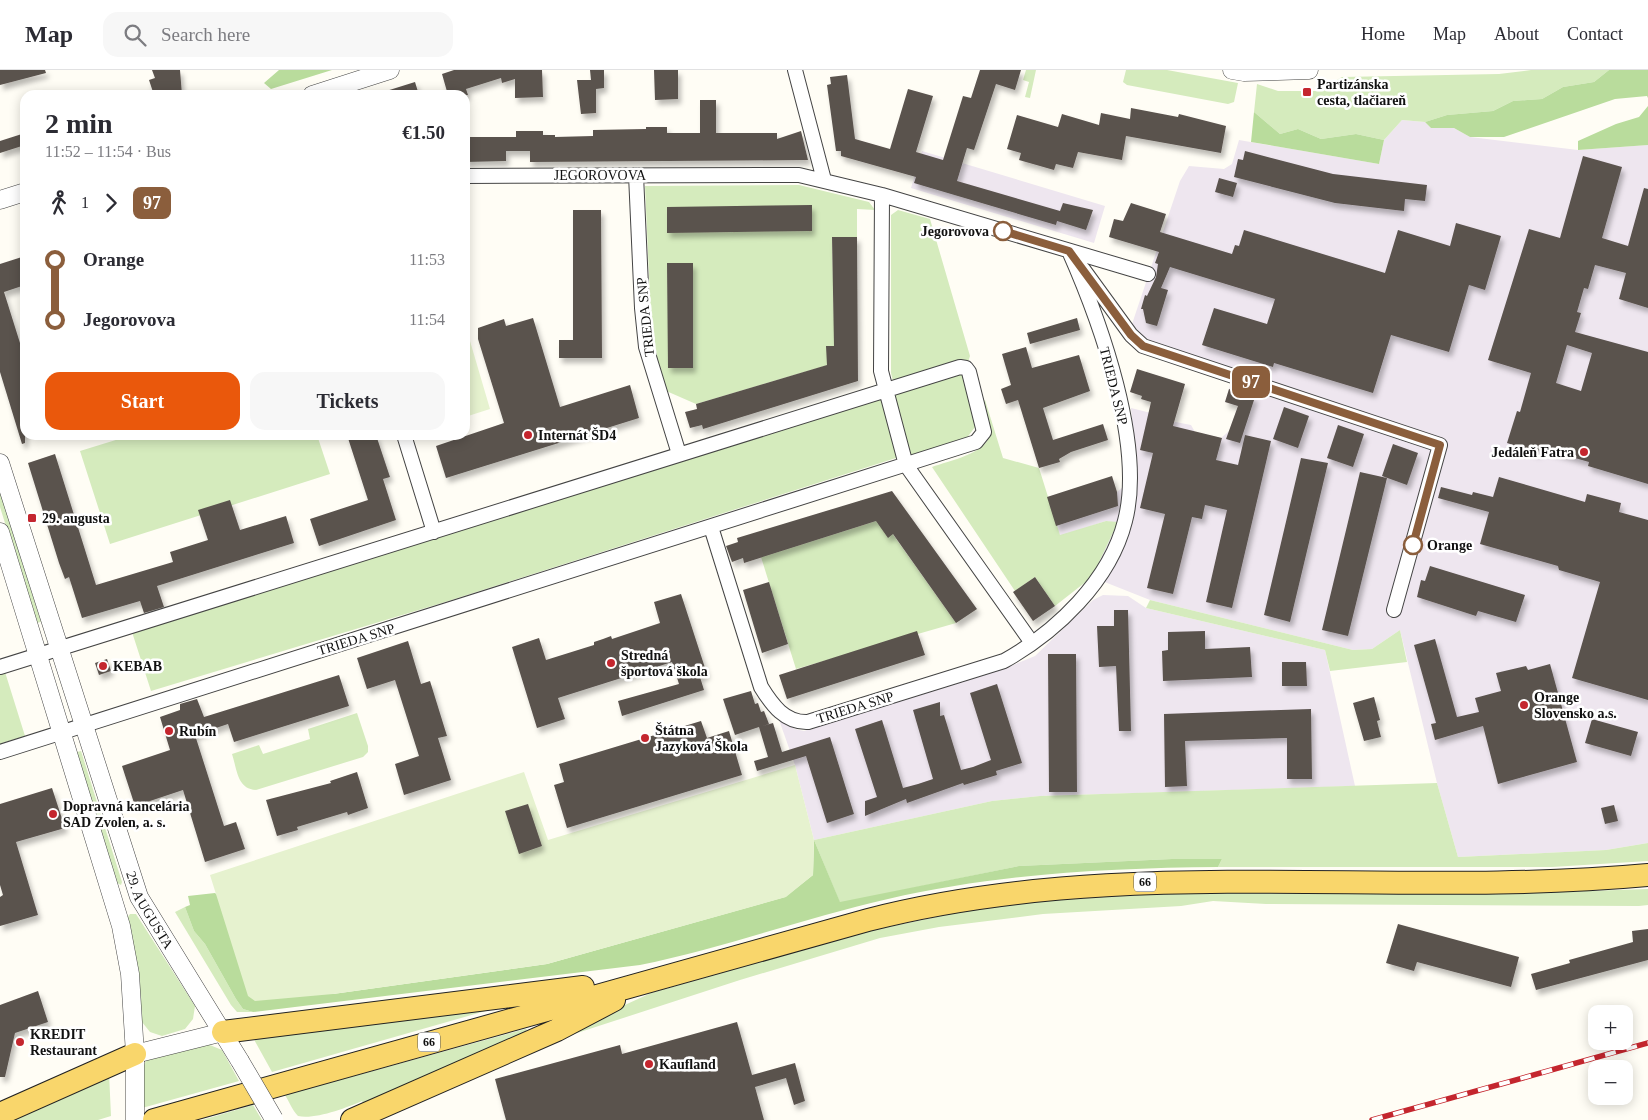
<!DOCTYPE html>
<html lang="en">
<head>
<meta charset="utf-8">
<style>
	body { margin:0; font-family:"Times New Roman",serif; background:#f7f7f7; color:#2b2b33; height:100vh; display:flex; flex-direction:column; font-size:19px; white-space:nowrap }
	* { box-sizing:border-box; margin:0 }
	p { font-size:16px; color:#7c7c81 }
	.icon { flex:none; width:28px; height:28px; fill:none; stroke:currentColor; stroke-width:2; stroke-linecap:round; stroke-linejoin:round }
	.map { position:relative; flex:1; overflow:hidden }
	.panel { position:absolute; left:20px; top:20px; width:450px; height:350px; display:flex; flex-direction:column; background:#fff; border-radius:15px; box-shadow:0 2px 12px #0003 }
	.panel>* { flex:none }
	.badge { padding:0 10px; border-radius:8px; font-size:18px; line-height:32px }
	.buttons { position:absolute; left:1588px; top:935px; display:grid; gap:10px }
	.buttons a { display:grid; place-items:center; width:45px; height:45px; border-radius:10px; background:#fff; box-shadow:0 2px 12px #0003; font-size:25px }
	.map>.badge { position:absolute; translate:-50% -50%; box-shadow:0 0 0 2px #fff }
	.legs { display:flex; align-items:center; gap:8px; height:55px; padding:0 25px; font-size:16px }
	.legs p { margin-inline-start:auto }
	.head { display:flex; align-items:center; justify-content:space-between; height:85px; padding:0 25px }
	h1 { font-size:28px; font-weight:700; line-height:38px }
	.primary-button { display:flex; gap:10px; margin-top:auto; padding:10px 25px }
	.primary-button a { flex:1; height:58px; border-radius:15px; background:#ea580c; color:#fff; font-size:20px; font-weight:700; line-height:58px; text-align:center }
	.primary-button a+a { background:#f7f7f7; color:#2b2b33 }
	ul { padding:0 25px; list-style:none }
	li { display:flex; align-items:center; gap:18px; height:60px; font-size:19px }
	li i { display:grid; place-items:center; width:8px; height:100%; margin:0 6px; background:currentColor }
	li i::after { content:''; width:12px; height:12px; margin:-6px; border:4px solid; border-radius:50%; background:#fff }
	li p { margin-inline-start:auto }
	li:first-child i { background:linear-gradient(#0000 50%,currentColor 0) }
	li:last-child i { background:linear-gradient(currentColor 50%,#0000 0) }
	header { display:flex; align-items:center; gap:30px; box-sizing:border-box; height:70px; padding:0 25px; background:#fff; border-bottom:1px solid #e1e1e2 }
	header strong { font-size:24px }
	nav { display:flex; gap:28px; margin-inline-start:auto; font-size:18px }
	.search { width:350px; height:45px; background:#f7f7f7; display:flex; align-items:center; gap:12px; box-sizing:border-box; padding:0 18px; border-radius:15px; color:#7c7c81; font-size:19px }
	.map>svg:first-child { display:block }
</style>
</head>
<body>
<header>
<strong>Map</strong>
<div class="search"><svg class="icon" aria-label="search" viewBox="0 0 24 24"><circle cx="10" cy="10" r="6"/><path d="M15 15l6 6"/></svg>Search here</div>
<nav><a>Home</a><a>Map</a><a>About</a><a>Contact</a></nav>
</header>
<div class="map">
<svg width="1648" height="1050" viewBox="0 0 1648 1050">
	<defs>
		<filter id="shadow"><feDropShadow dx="3" dy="5" stdDeviation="2.5" flood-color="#0004"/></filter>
	</defs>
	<rect width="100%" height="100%" fill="#fffdf5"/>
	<path fill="#eee6ef" d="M1402,50l23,2 6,6h23l16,9 108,13 70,-5v698l-42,7 -148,7 -21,-74 -37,-153 -28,19 -19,1 -203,-50 -58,-23 25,-54 -11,-2 -46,15 -8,-24 65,-20 19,-16 -5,-68 20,5 -1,4 41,8 4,7 26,6 8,-7 9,-25 -13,-4 10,-32 -78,-25 -14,-9 -11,-12 48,-143 9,-15 35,3 8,-5 7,-24 140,24 5,-24z
		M922,81l183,55 -11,37 -183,-55z
		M1103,525l25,1 18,12 179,42 30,136 -315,10 -48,5 -178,39 -19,-75 -17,-48 17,12 9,2 202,-63 29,-12 58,-56z"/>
	<path fill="#d5ebbd" d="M1026,0h10l-6,28 -5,-1 4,-15 -6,-2z
		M1126,0h41l71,13 -4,19 -6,2 -101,-19 -4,-3z
		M1531,0h78l-15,12 -31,5 -21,12 -29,2 -20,10 -46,4 -22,7 -23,-2 -18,20 -28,-6 -35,5 -23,-10 -18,5 -26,-22 3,-28 21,7h39l25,-14 157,-3z
		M799,115l70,17 6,8 -18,-1v28h-25l3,126 -139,41 -32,-14 -12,-49 -7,-155z
		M898,140l32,9 40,137 -7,21 12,50 -9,12 -51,18 -19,1 -454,145 -291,88 -19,-59 764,-239 -5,-20v-158z
		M985,330l18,58 36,10 21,67 46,-14 12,1 -26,55 -37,29 -20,-29 -20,14 -83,-124c16,-6 57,-14 58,-34 0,-9 -6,-22 -8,-31z
		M132,365h185l13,39 -220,70 -30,-93z
		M0,420l41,132 -5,1 -36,-116z
		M882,449l74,104 -160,46 -35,-112z
		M1150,530l203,50 19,-1 28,-19 7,32 -77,9 -5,-21 -179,-42z
		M5,602l20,64 -23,7 2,7 -4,2v-78z
		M357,643l11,33v6l-5,5 -107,33c-19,-1 -19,-21 -24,-36l27,-9 4,9 47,-15 -2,-10z
		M81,681l41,131 -1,3 -4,-2 -40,-131z
		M1437,713l21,74 148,-7 42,-7v18l-96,6h-334l4,-8h-50l-153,7 -179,37 -26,-63 178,-39 48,-5z
		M1648,819v16l-9,1 -373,-2 -53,-3 -32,5 -138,8 -104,13 -59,11 -140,42 -209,68 120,-55 213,-61 106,-22 50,-8 146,-9 328,1z
		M185,837l9,24 11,13 31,55 7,10 10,3h-16l-6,-7 -56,-93z
		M130,844h6l59,92 -2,13 -8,10 -23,7 -12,-4 -8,-10 -4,-53 -11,-51z
		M517,932l-245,70 -21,-38z
		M525,959h2l-2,3 -161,73 -2,-4c-16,7 -48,19 -64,15 -6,-6 -9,-15 -13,-21z
		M205,973l17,7 17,31 -97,27c0,-15 -3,-37 5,-49z
		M109,1003l2,43 -13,4h-92z
		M253,1035l9,15h-60z"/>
	<path fill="#b9dc9c" d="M279,0h53l-61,19 -7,-6z
		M1609,0h39v28l-1,-2 -32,3 -111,38h-34l-16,-9h-23l-6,-6 22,-7 46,-4 20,-10 29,-2 21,-12 31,-5z
		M1648,36v39l-70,5v-9l38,-17 23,-7z
		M1254,42l26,22 18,-5 23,10 35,-5 28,6 -5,24 -128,-22z
		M814,770l26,62 179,-36 153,-7h50l-4,8c-111,1 -221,7 -330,32 -84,19 -164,49 -248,66l-387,47 -10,-3 -7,-10 -31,-55 -11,-13 -9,-24 5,-2 -2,-9 27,-3 118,101 214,-30 238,-67 28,-22z"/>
	<path fill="#e6f2cf" d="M465,254l25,85 -25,8z
		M795,695l19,75 -1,35 -27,22 -239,67 -214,30 -78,7 -7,-5 -38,-121 314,-103 24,68z"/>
	<path fill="#5a524d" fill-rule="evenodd" filter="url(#shadow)" d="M0,0h45l1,3 -46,12z
		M152,0h28l2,25h-28l-5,-15 6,-2z
		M454,0h88l1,27 -28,1v-19l-13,4 -1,-5 -35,11 2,6h-20l-6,-21z
		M590,0h14v18l-8,1v24l-15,1 -4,-34h14z
		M654,0h24v29l-23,1z
		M980,0h41l-6,20 -19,-6 -22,66 -7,-2 -10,33 103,30 3,-8 30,7 -7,20 -29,-9 -1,4 -132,-39 -10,-3 2,-6 -75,-21v-5h-5l-9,-66 4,-1 -1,-7 17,-2 8,64 35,10 18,-60 25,7 -17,56 27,8 20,-64 8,2z
		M415,12l4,13h-35l-1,-3z
		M700,30h16v33h61v6l24,-8 7,29 -278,2v-11h-24v10l-41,1v-25h51v-6h27v4h12v2l38,-1v-6l53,-1v-2h21v6h33z
		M1131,38l47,9 1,-3 47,12 -5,27 -95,-17 -4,24 -44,-8 -5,16 -17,-4 -2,6 -35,-10 2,-7 -14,-4 10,-34 41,12 4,-13 37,11 2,-12 29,6z
		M25,63v12l-25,8v-12z
		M1245,81l88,23 94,11 -2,16 -20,-2 -1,12 -69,-8 -101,-26 4,-18 5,1z
		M1583,86l39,11 -20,71 26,8 16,-58 4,1v119l-29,-9 7,-26 -31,-8 -7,24 -4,-1 -7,24 4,1 -6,19 73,20v132l-60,-18 1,-4 -49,-14 -2,5 -31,-10 10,-32 3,1 11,-39 -43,-13 41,-131 31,9zM1567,275l25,8 -11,38 -25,-8z
		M1219,108l18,5 -4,14 -18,-5z
		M1131,133l35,11 -6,18 72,22 3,-9 4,1 5,-16 141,43 13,-43 52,16 6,-23 45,13 -16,54 -16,-5 -20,67 -58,-17 -18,58 -99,-30 -1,4 -71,-22 12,-37 53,16 8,-25 -105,-32 -9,21 7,2 -11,36 -11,-3 -3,-14h-2l4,-14 2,1 9,-19 2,-13 -3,-1 4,-11 -50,-15 5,-18 9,2z
		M812,135v26l-145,2v-26z
		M573,140h28l1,148h-43v-18h14z
		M832,167h25l1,144 -155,48 -1,-4 -12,3 -5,-16 12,-3 -1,-5 131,-39 -1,-19h8z
		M25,186v29l-21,7 21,67v84l-3,1 -22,-72v-108z
		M667,193h26v105h-25z
		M533,248l27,89 70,-22 9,33 -193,60 -10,-32 68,-23 -26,-84v-11l26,-9 2,7z
		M1077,248l3,12 -50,14 -3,-11z
		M1026,277l6,21 47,-13 11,36 -47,17 10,32 50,-16 5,16 -37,12 -12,7 1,3 -21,6 -21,-68 -12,4 -5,-15 10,-4 -9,-31z
		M1137,299l48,15 -12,42 49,12 -6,22 22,5 7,-30 26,6 -39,167 -26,-6 21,-92 -22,-5 -3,14 -10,-2 -19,77 -26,-6 18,-74 -25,-6 13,-55 -13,-3 11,-48 -10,-3 1,-3 -12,-4z
		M1229,319l26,8 -15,46 -14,-4 12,-33 -13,-4z
		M1284,337l25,9 -11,32 -25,-9z
		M1338,355l26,9 -11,33 -26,-9z
		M347,365h29l14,42 -7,2 13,41 -77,26 -9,-27 58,-19z
		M1393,374l25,9 -11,32 -25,-9z
		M55,384l41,131 77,-23 -3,-10 38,-12 -10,-30 32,-10 10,30 46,-14 8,27 -137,43 7,21 -20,6 -4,-12 -58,17 -13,-41 -4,2 -6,-16 -31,-100z
		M1301,388l27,5 -38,159 -26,-7z
		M1360,402l27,6 -39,158 -26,-6z
		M1112,406l5,16 1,14 -62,20 -9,-29z
		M1499,407l86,25 2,-8 34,9 -2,9 29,8v180l-76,-22 28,-96 -41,-12 -1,-4 -78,-22 9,-32 -51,-14 3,-11 31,8 1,-3 20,5z
		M892,421l85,118 -21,14 -63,-89 -5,4 -12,-17 -132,42 -1,-5 -11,4 -6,-16 12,-4 -1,-4z
		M1430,496l95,29 -9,27 -38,-11 -2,5 -59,-19 4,-17 4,1z
		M1035,507l20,29 -22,15 -20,-29z
		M769,512l19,62 -26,9 -19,-63z
		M681,524l26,80 -7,3 4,13 -82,26 -4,-15 61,-17 -7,-22 -114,36 7,21 -28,9 -25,-81 27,-9 7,22 48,-15v-3l9,-3 8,-3 1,3 48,-16 -6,-21z
		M1114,540h14l3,121h-12l-3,-65 -17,1 -2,-41h17z
		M917,561l8,24 -138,44 -8,-24z
		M1205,561v18l45,-2 2,30 -89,4 -1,-30 6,-1v-18z
		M1435,569l22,78 22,-5 -4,-14 26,-7 -5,-18 30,-7 2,4 22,-6 27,98 -79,22 -15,-58 -48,14 -4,-16 5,-1 -22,-78z
		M408,571l13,43 9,-3 17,55 -9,2 13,42 -47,15 -9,-31 24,-8 -24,-76 -28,9 -10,-31z
		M1048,584h28l1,138h-28z
		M107,589l4,12 -12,4 -4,-12z
		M1282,592h24l1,24h-25z
		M339,605l10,31 -115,36 -6,-18 -33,11 29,91 12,-4 9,27 -40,13 -22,-72 -48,16 -13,-40 48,-16 -10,-33 20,-7v-6l17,-5 7,18z
		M997,614l25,79 -26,8 1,4 -33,10 -1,-2 -56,20 -1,-4 -41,17v-15l12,-4 -22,-68 27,-9 21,68 15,-4 15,-5 -20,-69 27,-8v14l4,-1 17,55 12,-3 18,-7 -21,-67z
		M751,621l4,13 3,-1 3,9 3,-1 5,13 -6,2 10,-3 9,29 48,-15 24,77 -27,9 -21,-67 -49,15 -3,-10 14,-4 -9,-30 -24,8 -12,-36z
		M1374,627l6,23 -3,1 4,16 -17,4 -11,-38z
		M1311,639l1,70h-25v-41l-102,3 2,45 -22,1 -1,-73z
		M1592,649l46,13 -7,24 -46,-13z
		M701,651l6,17 22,-7 13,44 -175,53 -13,-43 10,-3 -5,-18z
		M357,702l11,36 -20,7 -1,-3 -50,15 1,3 -21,6 -11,-36 65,-17 -1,-2z
		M52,718l13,40 -49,14 22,73 -38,11v-29l3,-2 -3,-10v-81z
		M528,734l14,42 -23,8 -14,-43z
		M1614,735l4,16 -13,3 -4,-16z
		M1398,854l121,33 -8,30 -94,-25 -3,9 -28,-8z
		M1648,859v31l-112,30 -5,-16 39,-11 -1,-3 64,-18 -1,-11z
		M38,921l10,31 -33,11 -10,44h-5v-72z
		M737,952l15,53 43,-12 10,38 -11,4 -8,-27 -31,9 9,33h-258l-11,-41 125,-34 2,9z"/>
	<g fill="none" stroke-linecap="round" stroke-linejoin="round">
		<g stroke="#444" stroke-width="16">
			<path id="minor" d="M795,0l29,110
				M636,105l6,133 4,39 33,107
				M465,106l334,-1 83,20 266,79
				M882,125l-1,176 25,94 126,178
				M1083,199l48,66 12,11 297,99 -46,165
				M404,365l30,97
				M711,457l50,160c11,18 24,36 47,35l196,-61c52,-29 106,-80 121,-140 20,-76 -25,-200 -56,-270
				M0,597l960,-300 6,1 3,4 15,60 -8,10 -976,310"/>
		</g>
		<g stroke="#444" stroke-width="19">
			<g id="tertiary">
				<path d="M1232,0l12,2 65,-2"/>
				<path d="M312,25l78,-25"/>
				<path d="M0,130l25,-8"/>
				<path id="s1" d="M0,393l139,434 101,164"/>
				<path d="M0,462l121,394 9,48 5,80v66"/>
				<path d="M135,984l88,-22"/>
			</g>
		</g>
		<g stroke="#222" stroke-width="24">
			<path id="primary" d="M223,962l360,-45
				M0,1044l135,-60
				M154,1050l714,-200c256,-66 520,-21 780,-45
				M352,1050l205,-90 57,-30"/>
		</g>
		<use href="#minor" stroke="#fff" stroke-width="14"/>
		<use href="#tertiary" stroke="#fff" stroke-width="18"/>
		<use href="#primary" stroke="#f9d66b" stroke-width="22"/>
		<g stroke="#c4262e" stroke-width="5.5">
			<path id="rail" d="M1372,1050l276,-77"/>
		</g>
		<use href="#rail" stroke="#fff" stroke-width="4" stroke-dasharray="11" stroke-linecap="butt"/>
		<g stroke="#444" stroke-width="19" stroke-linecap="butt">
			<path id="tertiary-bridge" d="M240,991l34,58"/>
		</g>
		<use href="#tertiary-bridge" stroke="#fff" stroke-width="18"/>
	</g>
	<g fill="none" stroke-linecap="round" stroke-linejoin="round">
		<g stroke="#fff" stroke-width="11">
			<path id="line-1" d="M1003,161l66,20 62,84 12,11 297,99 -27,100"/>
		</g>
		<use href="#line-1" stroke="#8b5e3c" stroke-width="8"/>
	</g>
	<g fill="#c4262e" stroke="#fff" stroke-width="2">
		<rect x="1302" y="17" width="10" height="10" rx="2.5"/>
		<circle cx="528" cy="365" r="5"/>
		<circle cx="1584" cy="382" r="5"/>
		<rect x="27" y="443" width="10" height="10" rx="2.5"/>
		<circle cx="611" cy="593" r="5"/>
		<circle cx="103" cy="596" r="5"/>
		<circle cx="1524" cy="635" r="5"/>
		<circle cx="169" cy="661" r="5"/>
		<circle cx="645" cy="668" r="5"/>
		<circle cx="53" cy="744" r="5"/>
		<circle cx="20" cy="972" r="5"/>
		<circle cx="649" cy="994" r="5"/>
	</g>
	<g fill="#fff" stroke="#8b5e3c" stroke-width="2.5">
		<circle cx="1003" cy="161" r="9"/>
		<circle cx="1413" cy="475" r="9"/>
	</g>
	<g text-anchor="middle" stroke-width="5" stroke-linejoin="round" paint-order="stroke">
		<g fill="#fff" stroke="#585858" stroke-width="1">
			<rect x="1134" y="802.5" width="22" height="19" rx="4"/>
			<rect x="418" y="962.5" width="22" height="19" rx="4"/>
		</g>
		<g font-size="12" font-weight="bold" fill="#111">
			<text x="1145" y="816">66</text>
			<text x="429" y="976">66</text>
		</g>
		<g font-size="14" font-weight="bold" fill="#111" stroke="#fff" text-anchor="start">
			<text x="1317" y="19">Partizánska<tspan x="1317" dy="16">cesta, tlačiareň</tspan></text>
			<text x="538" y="370">Internát ŠD4</text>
			<text x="1574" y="387" text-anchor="end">Jedáleň Fatra</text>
			<text x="42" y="453">29. augusta</text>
			<text x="621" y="590">Stredná<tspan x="621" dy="16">športová škola</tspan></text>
			<text x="113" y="601">KEBAB</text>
			<text x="1534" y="632">Orange<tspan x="1534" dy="16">Slovensko a.s.</tspan></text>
			<text x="655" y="665">Štátna<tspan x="655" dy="16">Jazyková Škola</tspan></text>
			<text x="179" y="666">Rubín</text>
			<text x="63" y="741">Dopravná kancelária<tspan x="63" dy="16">SAD Zvolen, a. s.</tspan></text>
			<text x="30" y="969">KREDIT<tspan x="30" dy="16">Restaurant</tspan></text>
			<text x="659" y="999">Kaufland</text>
		</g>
		<g font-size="14" fill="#111" stroke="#fff">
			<text x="600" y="110">JEGOROVOVA</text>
			<text transform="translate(645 247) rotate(-96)" y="5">TRIEDA SNP</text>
			<text transform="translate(1114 316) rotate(76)" y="5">TRIEDA SNP</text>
			<text transform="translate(356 569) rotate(-17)" y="5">TRIEDA SNP</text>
			<text transform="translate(855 637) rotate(-17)" y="5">TRIEDA SNP</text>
			<text dy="5" stroke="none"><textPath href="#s1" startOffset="472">29. AUGUSTA</textPath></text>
		</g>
		<g font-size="14" font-weight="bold" fill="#111" stroke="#fff" text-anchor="end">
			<text x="989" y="166">Jegorovova</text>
			<text x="1427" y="480" text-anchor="start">Orange</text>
		</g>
	</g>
</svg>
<div class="buttons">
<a>+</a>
<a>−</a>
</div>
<b class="badge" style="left:1251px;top:312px;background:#8b5e3c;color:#fff">97</b>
<section class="panel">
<div class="head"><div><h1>2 min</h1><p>11:52 – 11:54 · Bus</p></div><b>€1.50</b></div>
<div class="legs"><svg class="icon" aria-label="walk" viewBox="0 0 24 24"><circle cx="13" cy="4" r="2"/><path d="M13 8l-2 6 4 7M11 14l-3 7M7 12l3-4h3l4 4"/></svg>1<svg class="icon" aria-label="forward" viewBox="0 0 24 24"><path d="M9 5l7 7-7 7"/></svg><b class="badge" style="background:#8b5e3c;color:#fff">97</b></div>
<ul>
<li><i style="color:#8b5e3c"></i><b>Orange</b><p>11:53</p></li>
<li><i style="color:#8b5e3c"></i><b>Jegorovova</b><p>11:54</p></li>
</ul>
<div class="primary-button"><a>Start</a><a>Tickets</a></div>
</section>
</div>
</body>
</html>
